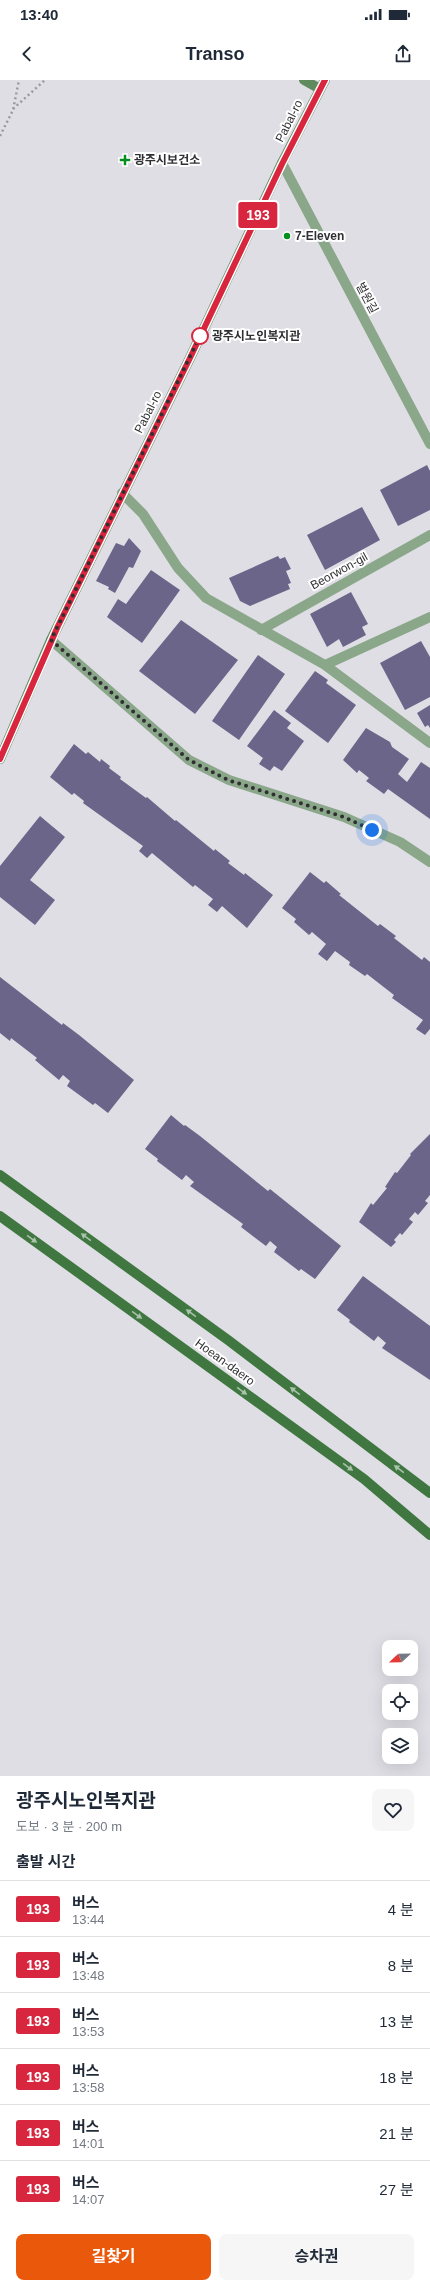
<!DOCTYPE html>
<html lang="ko">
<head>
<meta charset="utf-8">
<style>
	body { margin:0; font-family:Helvetica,"Noto Sans KR",sans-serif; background:#f6f6f7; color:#1f2937; height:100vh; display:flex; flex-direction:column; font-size:15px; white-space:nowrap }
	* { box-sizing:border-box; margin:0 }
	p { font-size:13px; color:#747a83 }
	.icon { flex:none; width:22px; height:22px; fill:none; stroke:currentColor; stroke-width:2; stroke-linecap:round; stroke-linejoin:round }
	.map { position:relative; height:1696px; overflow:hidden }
	.panel { display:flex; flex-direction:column; background:#fff; flex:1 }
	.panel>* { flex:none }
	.badge { padding:0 8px; border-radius:3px; font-size:14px; line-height:26px }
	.needle { width:26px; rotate:248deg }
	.fabs { position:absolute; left:382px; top:1560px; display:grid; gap:8px }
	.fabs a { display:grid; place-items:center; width:36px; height:36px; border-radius:8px; background:#fff; box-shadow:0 4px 16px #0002; font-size:20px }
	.you { position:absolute; width:20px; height:20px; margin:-10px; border:3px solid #fff; border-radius:50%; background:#1a73e8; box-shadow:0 0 0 6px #1a73e833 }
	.map>.badge { position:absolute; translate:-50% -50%; box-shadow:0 0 0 2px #fff }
	h2 { padding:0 16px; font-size:15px; line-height:36px }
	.round { display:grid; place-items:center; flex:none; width:42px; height:42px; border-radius:8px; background:#f6f6f7 }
	.head { display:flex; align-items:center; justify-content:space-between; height:68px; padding:0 16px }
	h1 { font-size:19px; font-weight:700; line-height:30px }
	.cta { display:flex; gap:8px; margin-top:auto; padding:8px 16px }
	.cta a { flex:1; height:46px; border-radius:8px; background:#ea580c; color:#fff; font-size:16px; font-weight:700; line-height:46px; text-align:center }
	.cta a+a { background:#f6f6f7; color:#1f2937 }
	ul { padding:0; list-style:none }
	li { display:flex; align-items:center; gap:12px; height:56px; padding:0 16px; border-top:1px solid #e0e1e3 }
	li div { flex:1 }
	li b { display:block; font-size:15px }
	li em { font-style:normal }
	li .badge { min-width:44px; font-weight:700; text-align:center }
	.status { display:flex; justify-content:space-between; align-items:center; height:28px; padding:0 20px; background:#fff; direction:ltr }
	.status svg { height:11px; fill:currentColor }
	header { display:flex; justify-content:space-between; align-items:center; height:52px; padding:0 16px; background:#fff; font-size:18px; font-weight:700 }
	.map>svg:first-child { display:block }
</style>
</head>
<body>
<div class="status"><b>13:40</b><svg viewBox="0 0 49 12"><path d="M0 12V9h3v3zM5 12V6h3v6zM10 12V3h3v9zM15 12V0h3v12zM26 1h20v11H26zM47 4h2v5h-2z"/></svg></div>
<header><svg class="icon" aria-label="back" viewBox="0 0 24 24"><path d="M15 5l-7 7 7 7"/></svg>Transo<svg class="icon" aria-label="share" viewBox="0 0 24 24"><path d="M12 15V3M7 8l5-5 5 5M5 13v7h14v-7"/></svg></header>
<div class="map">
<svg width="430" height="1696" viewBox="0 0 430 1696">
	<rect width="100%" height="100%" fill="#dfdee5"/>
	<path fill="#6b658a" d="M427,385l3,6v39l-32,16 -18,-36z
		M362,427l18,33 -55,30 -18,-35z
		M129,458l12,13 -8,17 -4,-1 -14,26 -7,-4 1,-2 -13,-6 20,-38 8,3z
		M278,476l2,3 5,-2 6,12 -5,2 5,12 -3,1 2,5 -40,17 -10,-5 -11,-23z
		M151,490l29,20 -38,53 -35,-26 11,-18 8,5z
		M351,512l17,32 -6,3 4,8 -23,12 -4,-8 -12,8 -17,-33z
		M181,540l57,40 -43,54 -56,-43z
		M421,561l9,16v40l-25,13 -25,-47z
		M258,575l27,19 -46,66 -27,-19z
		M315,591l13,9 -2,3 30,22 -28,38 -43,-32z
		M430,625v23l-2,-3 -3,2 -8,-14z
		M274,630l17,13 -4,5 17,13 -22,30 -8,-5 -4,5 -11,-7 4,-6 -16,-12z
		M366,648l24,14 2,5 17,12 -11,15 9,8 14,-20 9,6v51l-42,-30 -4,5 -18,-13 3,-3 -10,-8 -2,3 -14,-13z
		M74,664l12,10 2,-2 12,10 1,-3 9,7 -1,2 12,9 -1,2 26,19 1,-1 28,24 1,-1 38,31 1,-2 15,12 -2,2 16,12 1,-2 28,22 -26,33 -25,-22 -5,6 -9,-7 5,-6 -18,-14 -2,2 -41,-34 -5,5 -8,-7 4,-5 -60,-43 1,-2 -10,-8 -2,2 -22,-18z
		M40,736l25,21 -35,43 25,20 -20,25 -35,-28v-31z
		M310,792l14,11 2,-2 15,13 -2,1 39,31 2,-2 16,12 -2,2 28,22 2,-3 6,5v67l-5,6 -9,-6 7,-9 -31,-22 2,-3 -27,-21 -2,2 -16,-11 1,-3 -15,-11 -8,10 -9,-7 8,-10 -14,-12 -3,3 -15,-13 2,-3 -14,-11z
		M0,897l62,48 1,-2 16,12 55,45 -26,33 -13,-10 -2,2 -26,-19 3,-5 -7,-6 -4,5 -24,-20 2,-2 -26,-20 -1,3 -10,-8z
		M171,1035l13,11 1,-1 15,11 68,55 2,-2 71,57 -26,33 -14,-10 -2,2 -25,-19 3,-5 -7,-6 -4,5 -25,-19 2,-3 -53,-38 4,-4 -8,-7 -4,5 -25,-19 1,-2 -13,-10z
		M430,1054v61l-5,6 3,2 -10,12 -3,-3 -6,7 4,3 -11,13 -2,-2 -6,7 2,2 -5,5 -32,-25 12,-19 2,2 14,-17 -2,-1 10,-15 2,1 14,-18 -1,-1z
		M363,1196l67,50v54l-48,-32 4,-5 -8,-7 -4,5 -25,-19 1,-2 -13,-10z"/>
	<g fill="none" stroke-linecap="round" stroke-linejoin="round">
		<path stroke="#9a999e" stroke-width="2.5" stroke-dasharray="2 3" stroke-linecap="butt" d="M13,29l32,-29
			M0,56l13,-26 6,-30"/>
		<path stroke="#8aa789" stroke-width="10" d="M282,83l148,281
			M122,413l21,21 35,54 28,30 119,67 105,78
			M261,550l169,-95
			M51,560l138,120 40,20 115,37 56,25 30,20
			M325,585l105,-48"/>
		<path stroke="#608b5f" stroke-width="10" d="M304,0l16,9
			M0,679l51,-119 139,-282 92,-195 43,-83"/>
		<path stroke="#407741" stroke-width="10" d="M0,1095l228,165 202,153
			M0,1136l364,263 66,56"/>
	</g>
	<defs><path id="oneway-solid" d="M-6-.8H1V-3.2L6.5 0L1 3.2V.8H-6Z"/></defs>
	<g fill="#a9c2aa">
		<use href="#oneway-solid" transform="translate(86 1157) rotate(-144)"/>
		<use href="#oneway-solid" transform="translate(32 1159) rotate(36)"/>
		<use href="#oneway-solid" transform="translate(191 1233) rotate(-144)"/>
		<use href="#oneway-solid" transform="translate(137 1235) rotate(36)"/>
		<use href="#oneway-solid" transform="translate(242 1311) rotate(36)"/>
		<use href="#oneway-solid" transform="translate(295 1311) rotate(-143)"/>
		<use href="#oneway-solid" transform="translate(348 1387) rotate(36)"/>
		<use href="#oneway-solid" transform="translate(399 1389) rotate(-143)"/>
	</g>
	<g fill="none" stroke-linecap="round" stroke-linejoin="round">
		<g stroke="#fff" stroke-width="9">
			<path id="line" d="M0,679l58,-133 132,-268 92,-194 43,-84"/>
		</g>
		<use href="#line" stroke="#d7263d" stroke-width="6"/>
		<path stroke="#302f32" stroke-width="4" stroke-dasharray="0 7.2" d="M200,256l3,-6 -152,310 138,120 39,20 116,37 28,13"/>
	</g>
	<g fill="#068e1e" stroke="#fff" stroke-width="1.5">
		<path d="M123 74h4v4h4v4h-4v4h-4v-4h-4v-4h4z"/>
		<circle cx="287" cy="156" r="4"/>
	</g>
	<circle fill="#fff" stroke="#d7263d" stroke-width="2" cx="200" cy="256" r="8"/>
	<g text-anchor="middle" stroke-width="4" stroke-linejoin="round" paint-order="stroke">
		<g font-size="12" fill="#302f32" stroke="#fff">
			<text transform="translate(289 41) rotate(-63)" y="4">Pabal-ro</text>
			<text transform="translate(367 218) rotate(62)" y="4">벌원길</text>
			<text transform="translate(148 332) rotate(-63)" y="4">Pabal-ro</text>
			<text transform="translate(339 491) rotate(-29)" y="4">Beorwon-gil</text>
			<text transform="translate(225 1282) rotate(36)" y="4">Hoean-daero</text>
		</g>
		<g font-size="12" font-weight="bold" fill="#302f32" stroke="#fff" text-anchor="start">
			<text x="134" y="84">광주시보건소</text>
			<text x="295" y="160">7-Eleven</text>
		</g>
		<g font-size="12" font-weight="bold" fill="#302f32" stroke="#fff" text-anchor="start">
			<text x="212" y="260">광주시노인복지관</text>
		</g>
	</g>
</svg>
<div class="fabs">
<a><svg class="needle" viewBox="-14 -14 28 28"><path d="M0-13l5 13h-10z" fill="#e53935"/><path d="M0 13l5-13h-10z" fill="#747a83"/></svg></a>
<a><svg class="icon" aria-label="locate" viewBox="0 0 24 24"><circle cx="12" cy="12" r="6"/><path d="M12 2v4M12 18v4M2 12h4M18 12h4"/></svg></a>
<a><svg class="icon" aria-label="layers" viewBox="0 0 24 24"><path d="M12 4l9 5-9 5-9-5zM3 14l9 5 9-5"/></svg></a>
</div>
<div class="you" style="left:372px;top:750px"></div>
<b class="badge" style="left:258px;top:135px;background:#d7263d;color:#fff">193</b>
</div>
<section class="panel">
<div class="head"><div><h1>광주시노인복지관</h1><p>도보 · 3 분 · 200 m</p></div><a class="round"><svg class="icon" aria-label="heart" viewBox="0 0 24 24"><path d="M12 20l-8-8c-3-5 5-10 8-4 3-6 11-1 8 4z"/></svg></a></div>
<h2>출발 시간</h2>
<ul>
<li><span class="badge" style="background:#d7263d;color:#fff">193</span><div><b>버스</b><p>13:44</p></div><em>4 분</em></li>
<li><span class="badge" style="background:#d7263d;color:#fff">193</span><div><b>버스</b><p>13:48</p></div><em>8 분</em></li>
<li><span class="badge" style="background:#d7263d;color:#fff">193</span><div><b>버스</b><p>13:53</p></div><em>13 분</em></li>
<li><span class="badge" style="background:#d7263d;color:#fff">193</span><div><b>버스</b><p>13:58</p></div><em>18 분</em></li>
<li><span class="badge" style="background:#d7263d;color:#fff">193</span><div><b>버스</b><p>14:01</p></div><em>21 분</em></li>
<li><span class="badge" style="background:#d7263d;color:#fff">193</span><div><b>버스</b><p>14:07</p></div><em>27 분</em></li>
</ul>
<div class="cta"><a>길찾기</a><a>승차권</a></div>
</section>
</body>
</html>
